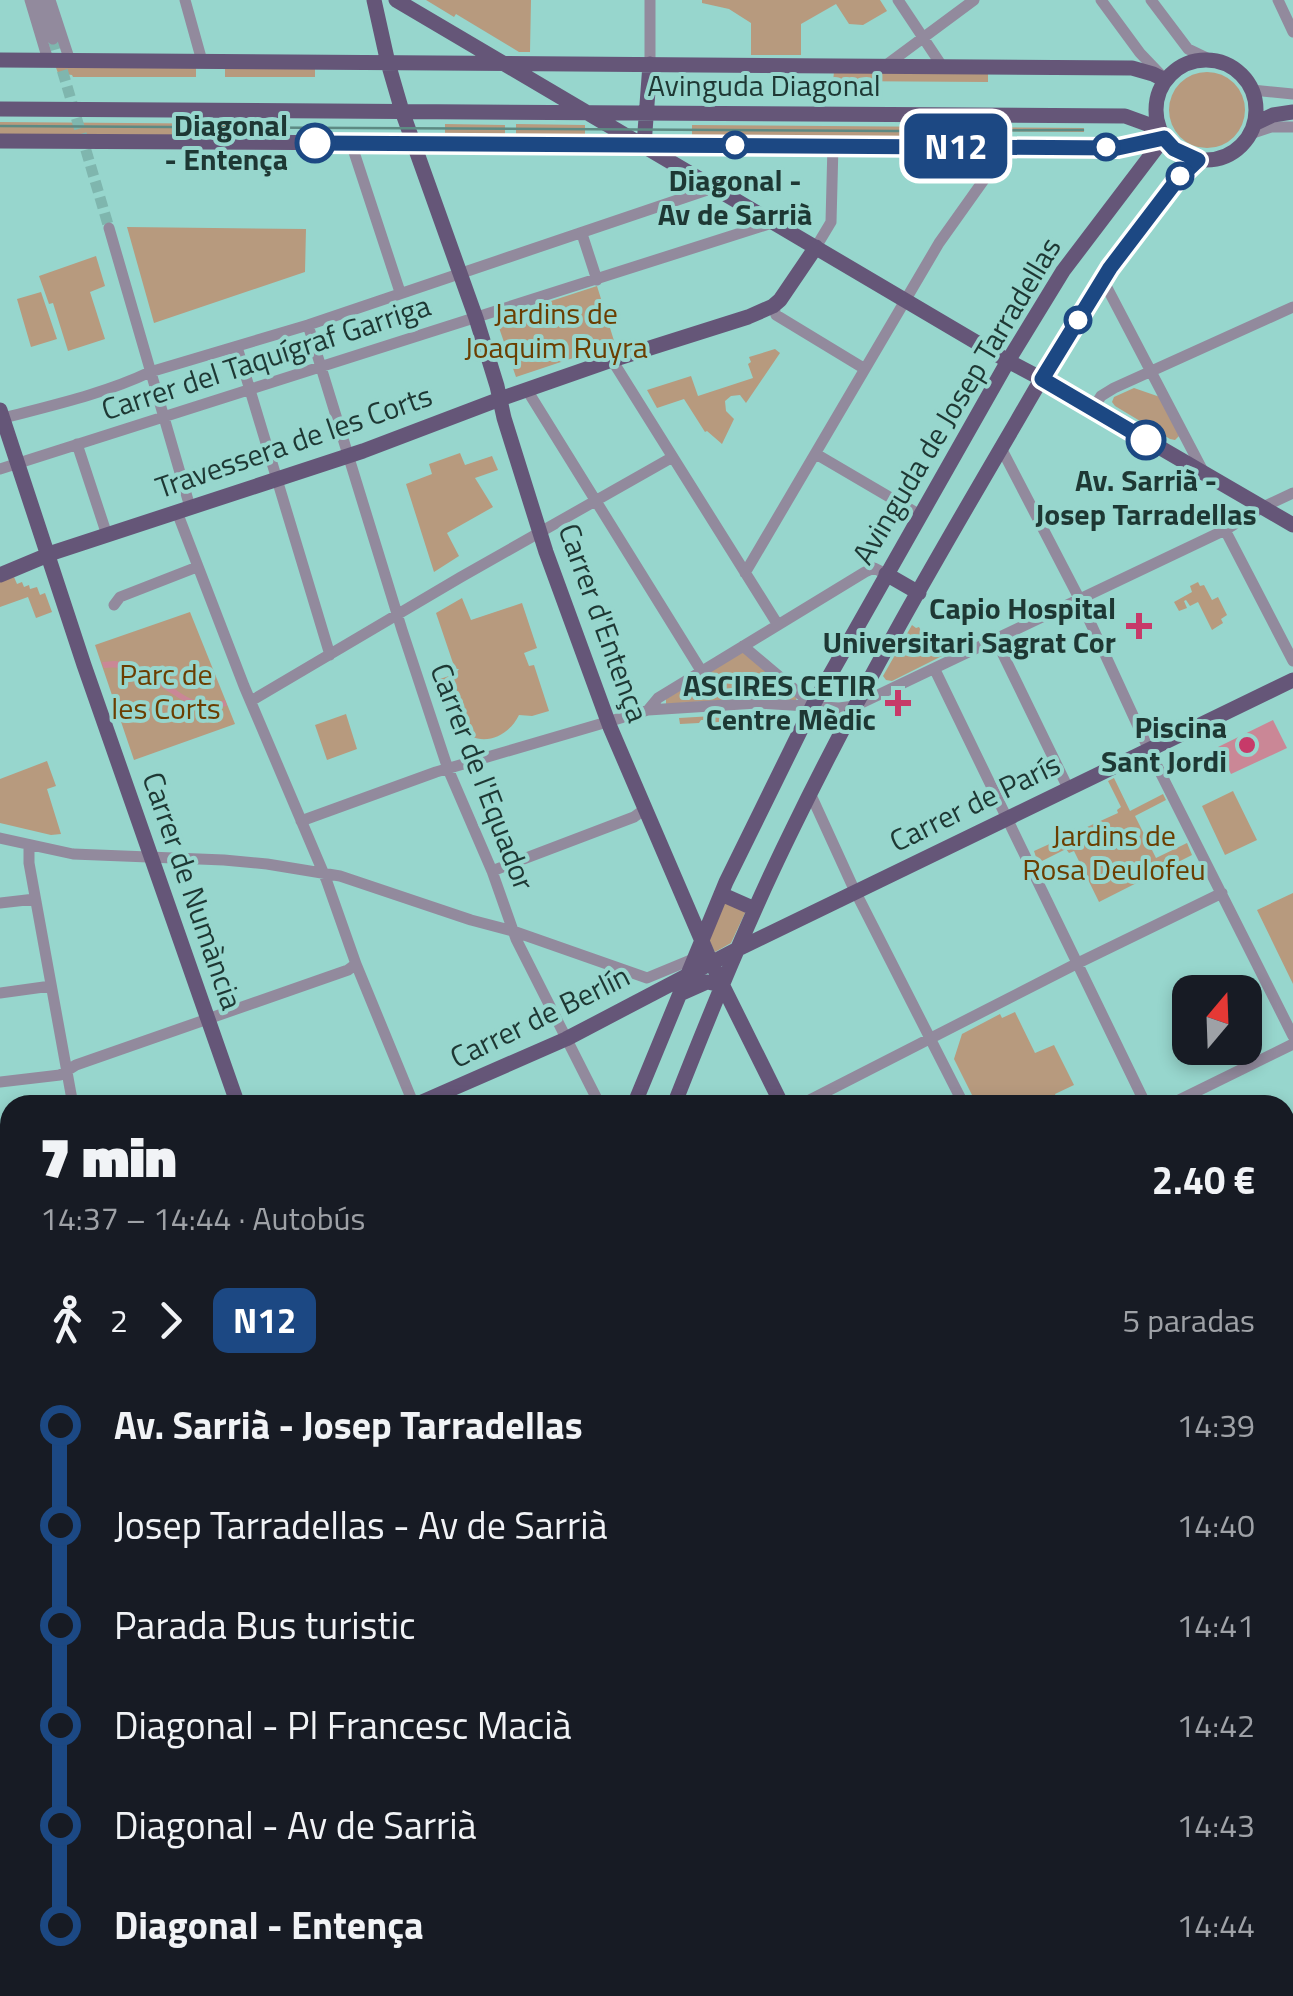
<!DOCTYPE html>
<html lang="es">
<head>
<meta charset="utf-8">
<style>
	body { margin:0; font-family:"Titillium Web",sans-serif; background:#20242c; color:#f1f3f6; height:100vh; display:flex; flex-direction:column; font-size:38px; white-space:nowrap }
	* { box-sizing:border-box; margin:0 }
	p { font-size:32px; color:#9ea1a6 }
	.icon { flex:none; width:55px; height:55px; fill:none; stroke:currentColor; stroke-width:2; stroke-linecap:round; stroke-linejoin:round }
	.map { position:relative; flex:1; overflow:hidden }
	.panel { position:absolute; left:0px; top:1095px; width:1295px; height:902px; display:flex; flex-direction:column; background:#171b24; border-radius:30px 30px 0 0; box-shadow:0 5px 15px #0003 }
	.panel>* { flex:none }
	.badge { padding:0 20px; border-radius:15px; font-size:35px; line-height:65px }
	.needle { width:65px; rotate:19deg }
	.controls { position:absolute; left:1172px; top:975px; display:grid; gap:20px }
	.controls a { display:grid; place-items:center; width:90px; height:90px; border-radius:20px; background:#171b24; box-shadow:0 5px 15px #0003; font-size:50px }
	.map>.badge { position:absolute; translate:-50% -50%; box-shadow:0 0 0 5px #fff }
	.legs { display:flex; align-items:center; gap:15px; height:110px; padding:0 40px; font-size:32px }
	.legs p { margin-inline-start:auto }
	.headline { display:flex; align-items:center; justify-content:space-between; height:170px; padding:0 40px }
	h1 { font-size:55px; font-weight:800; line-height:75px }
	ul { padding:0 40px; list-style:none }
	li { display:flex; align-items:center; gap:35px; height:100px; font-size:38px }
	li i { display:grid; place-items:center; width:15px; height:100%; margin:0 12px; background:currentColor }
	li i::after { content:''; width:25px; height:25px; margin:-12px; border:8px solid; border-radius:50%; background:#171b24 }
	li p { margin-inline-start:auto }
	li:first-child i { background:linear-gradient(#0000 50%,currentColor 0) }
	li:last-child i { background:linear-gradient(currentColor 50%,#0000 0) }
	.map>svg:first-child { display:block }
</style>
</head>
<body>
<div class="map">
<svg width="1293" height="1996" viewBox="0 0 1293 1996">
	<rect width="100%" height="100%" fill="#97d6cd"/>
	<path fill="#b79a7e" d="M426,0h105l-1,52h-11l-63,-38 -2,3z
		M702,0h178l7,11 -24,14 -14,-1 -13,-20 -35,20v31h-50v-32l-22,-14 -27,-6z
		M55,65l141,1v11h-123l-1,-2 -14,-2z
		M225,66h90v11h-90z
		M988,71v11l-155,-1 1,-9z
		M1169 110a38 38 0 1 1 76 0a38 38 0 1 1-76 0Z
		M0,122l262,2v13l-262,-1z
		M445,124l60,1v12h-60z
		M516,124l69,1v13h-69z
		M692,125l392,3v4l-111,-1 -1,9 -280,-2z
		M127,227l179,2 -1,43 -151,51z
		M96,256l9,30 -15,6 15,47 -37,12 -15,-48 -4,1 -10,-28z
		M597,286l18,58 -99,33 -20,-58z
		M41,292l16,47 -26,8 -14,-48z
		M775,349l5,4 -34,50 -6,-8 -9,1 -6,5 1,10 8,8 -12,25 -15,-13 -2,1 -21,-33 -27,9 -10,-18 44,-14 7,20 55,-18 -5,-14 3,-2 -2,-5z
		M1134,388l26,9 19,39 -4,4 -5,-1 -55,-33 -3,-4 2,-5z
		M460,453l5,12 27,-9 6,14 -23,8 18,29 -46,26 12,23 -25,16 -28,-88 26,-10 -3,-10z
		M14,577l3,7 5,-2 2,5 5,-2 1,4 7,-2 3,8 5,-2 7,19 -16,6 -8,-21 -28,10v-25z
		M1198,582l2,4 4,-1 8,15 6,-3 9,18 -6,4 2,4 -11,7 -14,-28 -8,4 -4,-6 -2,1 3,7 -8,3 -5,-9 18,-10 -2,-6z
		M462,598l9,22 51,-17 15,45 -13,5 5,13 5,-1 15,46 -17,5 -13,-1c-11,23 -40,34 -59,13 -6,-6 -7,-14 -11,-20 -7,-9 -13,-16 -18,-26l24,-8 4,-5h-4l-19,-56z
		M190,612l45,112 -101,36 -39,-115z
		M912,625l4,3 3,-1 8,15 11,3 4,11 -50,25 -6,-1 -3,-4z
		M744,651l53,46 -1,3 -89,1 -41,3v-5z
		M346,714l11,35 -30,11 -12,-35z
		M748,714l38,1 5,7 -6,11 -15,-10 -16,-2 -1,-2 -17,3 -1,-3 -14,1 -1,2 -8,1 -1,-3h-10l-2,3 -19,1 -1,-6z
		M47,761l9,25 -9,3 14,45 -10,1 -51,-12v-44z
		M1114,778l16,33 33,-17 3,6 -31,16 21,42 31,-15 5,12 -93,47 -25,-51 -5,2 -3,-4 -28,14 -4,-12 84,-38 -1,-3 4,-3 -13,-26z
		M1233,791l24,49 -32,15 -23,-49z
		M1293,893v91l-36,-74z
		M725,902l20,8v3l-14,30 -16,9 -7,-14z
		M1015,1012l20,41 19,-8 20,40 -19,9 5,11h-83l-23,-46 8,-25 38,-20 2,4z
		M14,1988h260l-4,8h-254z
		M882,1988h111l9,8h-137z"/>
	<path fill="#ca8796" d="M114,661c14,1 26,5 38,12 27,16 39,37 73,27l2,6c-55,12 -70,-45 -123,-38l-2,-6z
		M1273,720l14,28 -56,26 -13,-27z"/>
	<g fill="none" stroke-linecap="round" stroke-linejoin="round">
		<path stroke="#7fb6ae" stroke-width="11" stroke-dasharray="11 5.5" stroke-linecap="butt" d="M53,39l56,189"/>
		<path stroke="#928a9d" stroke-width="11" d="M30,0l18,60
			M40,0l13,39
			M50,0l20,61
			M185,0l17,61
			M898,0l44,66
			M1101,0l39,53 21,22
			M1151,0l37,49 23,11
			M1278,0l15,32
			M650,64v-64
			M885,66l89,-66
			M1252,90l41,4
			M1250,134l21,-7h22
			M351,143l49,149
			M109,228l81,279
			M582,234l15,46
			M816,247l15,-25 2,-77
			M1103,280l100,191
			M773,306l3,9 89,54
			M308,325l94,305 46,139 44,102 24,68 84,166
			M237,347l93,308
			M612,360l166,265
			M527,390l175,282
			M1093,409l8,-13 13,-8 179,-81
			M0,419c49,-13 104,-25 150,-47l158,-47 408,-138
			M77,444l30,91
			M1001,448l78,150 70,152 144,286
			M816,454l104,61
			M0,469l775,-247
			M177,512l67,174 82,193 30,85 58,141
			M1225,530l68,131
			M745,573l194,-330 69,-97
			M114,605l6,-8 77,-30
			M996,640l72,148
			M743,646l70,59
			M935,670l211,435
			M251,701l210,-124 210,-119
			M648,710l10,-12 207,-126 9,-4 12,6
			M810,793l43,94 111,218
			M301,821l135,-49 212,-62 109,-7 82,5 16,-2 370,-176 38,-23 30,-14
			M0,838l73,16 151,6 43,4 73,12 131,44 42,11 134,47 46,-19h4
			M29,845v18l44,242
			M492,871l142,-54 11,-8
			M0,903l35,-4
			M0,993l51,-7
			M0,1082l60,-7 16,-10 272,-95 8,-6
			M800,1105l272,-139 150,-73
			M1169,1105l124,-61
			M1285,1226l8,-4
			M0,1329l10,-1
			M1285,1481l8,-1
			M1285,1508l8,-2
			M1285,1524l8,-2
			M0,1537l10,-1
			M1285,1596l8,-4
			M0,1681l10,40
			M0,1734l10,-8
			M0,1863l10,1
			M1285,1960l8,-4
			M428,1988l3,8
			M544,1988l3,8
			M1026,1988l4,8
			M0,1991l12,5
			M1193,1996l2,-8
			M1234,1996l3,-8"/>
		<path stroke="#655678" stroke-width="15" d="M374,0l14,63 14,48 74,207 21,68 7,32 42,134 64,175 101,235 71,143
			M396,0l612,361 34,18 251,146
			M1156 110a50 50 0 1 1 100 0a50 50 0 1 1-100 0Z
			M0,60l1132,8 21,6 12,6
			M0,109l1125,7 33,12
			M1254,124l19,-9 20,-3
			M0,141l1118,6 46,-9
			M644,145l6,-81
			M0,410l84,255 154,440
			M886,574l33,19
			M0,575l55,-23 308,-101 137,-52 112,-39 136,-43 25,-11 7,-6 36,-53
			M721,894l34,15
			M680,994l27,-12 15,3
			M415,1105l151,-66 170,-89 557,-270
			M634,1105l92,-223 87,-177 195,-344 55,-90 101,-133
			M674,1105c37,-94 75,-188 120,-279 67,-138 145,-272 223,-405 39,-68 80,-135 127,-198 17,-22 32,-45 54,-63
			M0,1201l10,-1
			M1285,1410l8,-4
			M1285,1776l8,-4
			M665,1988l4,8
			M1209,1988l5,8
			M834,1996l19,-8"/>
		<path stroke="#5d8a83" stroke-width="2.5" d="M0,126l896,5 187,-1"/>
	</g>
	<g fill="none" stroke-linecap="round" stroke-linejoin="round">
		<g stroke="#fff" stroke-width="22">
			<path id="line-1" d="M315,143l803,5 46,-10 10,11 24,11 -21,20 -67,88 -68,111 104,61"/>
		</g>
		<use href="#line-1" stroke="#1c4883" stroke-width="15"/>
	</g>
	<g fill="#fff" stroke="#1c4883" stroke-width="5">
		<circle cx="315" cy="143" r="18"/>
		<circle cx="735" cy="145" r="12"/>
		<circle cx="1106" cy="147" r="12"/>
		<circle cx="1180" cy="176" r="12"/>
		<circle cx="1078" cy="320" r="12"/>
		<circle cx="1146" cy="440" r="18"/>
	</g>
	<g fill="#c73a69" stroke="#97d6cd" stroke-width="4">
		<path d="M1134 611h10v10h10v10h-10v10h-10v-10h-10v-10h10z"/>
		<path d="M893 688h10v10h10v10h-10v10h-10v-10h-10v-10h10z"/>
		<circle cx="1247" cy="745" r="10"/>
	</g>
	<g text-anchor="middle" stroke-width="8" stroke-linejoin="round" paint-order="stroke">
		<g font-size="30" fill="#1e3834" stroke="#97d6cd">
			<text x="764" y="96">Avinguda Diagonal</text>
			<text transform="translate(266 358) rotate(-18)" y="10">Carrer del Taquígraf Garriga</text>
			<text transform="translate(957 401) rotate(-59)" y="10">Avinguda de Josep Tarradellas</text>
			<text transform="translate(294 442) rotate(-19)" y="10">Travessera de les Corts</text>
			<text transform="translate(603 623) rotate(70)" y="10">Carrer d'Entença</text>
			<text transform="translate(482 777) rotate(69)" y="10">Carrer de l'Equador</text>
			<text transform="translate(975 803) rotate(-26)" y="10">Carrer de París</text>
			<text transform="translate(192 891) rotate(71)" y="10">Carrer de Numància</text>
			<text transform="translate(540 1017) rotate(-26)" y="10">Carrer de Berlín</text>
		</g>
		<g font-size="30" font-weight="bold" fill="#1e3834" stroke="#97d6cd">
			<text x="288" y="136" text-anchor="end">Diagonal<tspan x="288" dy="34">- Entença</tspan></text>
			<text x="735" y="191">Diagonal -<tspan x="735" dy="34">Av de Sarrià</tspan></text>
			<text x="1146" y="491">Av. Sarrià -<tspan x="1146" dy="34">Josep Tarradellas</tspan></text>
		</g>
		<g font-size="30" fill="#6b3e01" stroke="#97d6cd">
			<text x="556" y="324">Jardins de<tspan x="556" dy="34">Joaquim Ruyra</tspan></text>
			<text x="166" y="685">Parc de<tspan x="166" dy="34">les Corts</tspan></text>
			<text x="1114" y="846">Jardins de<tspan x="1114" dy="34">Rosa Deulofeu</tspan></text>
		</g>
		<g font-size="30" font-weight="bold" fill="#1e3834" stroke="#97d6cd" text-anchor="end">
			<text x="1116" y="619">Capio Hospital<tspan x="1116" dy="34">Universitari Sagrat Cor</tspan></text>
			<text x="876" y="696">ASCIRES CETIR<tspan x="876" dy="34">Centre Mèdic</tspan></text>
			<text x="1227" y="738">Piscina<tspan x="1227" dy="34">Sant Jordi</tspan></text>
		</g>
	</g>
</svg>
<div class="controls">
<a><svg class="needle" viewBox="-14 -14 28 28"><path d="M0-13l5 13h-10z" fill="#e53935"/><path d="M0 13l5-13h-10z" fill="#9ea1a6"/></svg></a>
</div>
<b class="badge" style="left:956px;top:146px;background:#1c4883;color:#fff">N12</b>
<section class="panel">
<div class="headline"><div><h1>7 min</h1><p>14:37 – 14:44 · Autobús</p></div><b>2.40 €</b></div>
<div class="legs"><svg class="icon" aria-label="walk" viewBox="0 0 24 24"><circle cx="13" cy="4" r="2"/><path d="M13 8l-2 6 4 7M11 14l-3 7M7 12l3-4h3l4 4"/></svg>2<svg class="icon" aria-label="forward" viewBox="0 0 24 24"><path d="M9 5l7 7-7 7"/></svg><b class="badge" style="background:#1c4883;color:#fff">N12</b><p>5 paradas</p></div>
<ul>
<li><i style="color:#1c4883"></i><b>Av. Sarrià - Josep Tarradellas</b><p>14:39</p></li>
<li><i style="color:#1c4883"></i><span>Josep Tarradellas - Av de Sarrià</span><p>14:40</p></li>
<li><i style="color:#1c4883"></i><span>Parada Bus turistic</span><p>14:41</p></li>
<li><i style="color:#1c4883"></i><span>Diagonal - Pl Francesc Macià</span><p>14:42</p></li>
<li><i style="color:#1c4883"></i><span>Diagonal - Av de Sarrià</span><p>14:43</p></li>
<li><i style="color:#1c4883"></i><b>Diagonal - Entença</b><p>14:44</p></li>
</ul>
</section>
</div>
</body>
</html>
